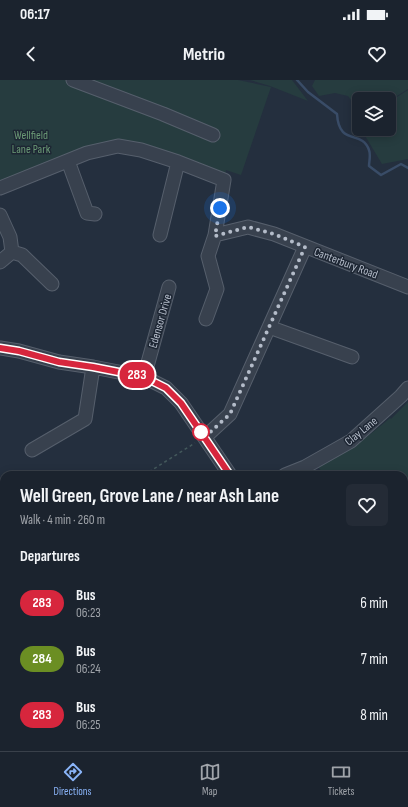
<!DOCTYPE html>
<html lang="en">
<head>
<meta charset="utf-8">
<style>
	body { margin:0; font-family:"Sofia Sans Condensed",sans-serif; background:#242b36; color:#f1f3f6; height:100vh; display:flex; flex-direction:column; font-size:15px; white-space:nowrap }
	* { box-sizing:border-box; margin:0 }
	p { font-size:13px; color:#a0a4aa }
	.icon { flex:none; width:22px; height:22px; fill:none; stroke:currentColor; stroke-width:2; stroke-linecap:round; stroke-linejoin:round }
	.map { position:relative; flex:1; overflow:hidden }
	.side { position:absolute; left:0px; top:391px; width:408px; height:280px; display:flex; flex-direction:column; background:#1b232e; border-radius:12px 12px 0 0; box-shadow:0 2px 10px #0003,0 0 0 1px #39404a }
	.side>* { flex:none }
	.badge { padding:0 8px; border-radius:13px; font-size:14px; line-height:26px }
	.tools { position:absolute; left:352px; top:12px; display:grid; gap:8px }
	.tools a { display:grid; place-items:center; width:44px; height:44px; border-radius:6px; background:#1b232e; box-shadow:0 2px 10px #0003,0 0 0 1px #39404a; font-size:20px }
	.you { position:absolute; width:20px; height:20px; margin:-10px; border:3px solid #fff; border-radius:50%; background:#1a73e8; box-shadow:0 0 0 6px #1a73e833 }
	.map>.badge { position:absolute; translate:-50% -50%; box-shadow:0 0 0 2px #fff }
	h2 { padding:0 20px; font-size:15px; line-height:36px }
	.round { display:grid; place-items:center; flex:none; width:42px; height:42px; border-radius:6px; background:#242b36 }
	.overview { display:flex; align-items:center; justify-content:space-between; height:68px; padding:0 20px }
	h1 { font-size:19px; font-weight:700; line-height:30px }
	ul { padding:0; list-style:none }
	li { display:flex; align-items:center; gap:12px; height:56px; padding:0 20px }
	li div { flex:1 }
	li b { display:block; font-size:15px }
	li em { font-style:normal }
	li .badge { min-width:44px; font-weight:700; text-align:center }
	.status { display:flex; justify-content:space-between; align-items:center; height:28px; padding:0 20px; background:#1b232e; direction:ltr }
	.status svg { height:11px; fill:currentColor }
	header { display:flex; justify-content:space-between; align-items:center; height:52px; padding:0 20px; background:#1b232e; font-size:18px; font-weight:700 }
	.dock { display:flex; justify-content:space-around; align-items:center; height:56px; border-top:1px solid #39404a; background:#1b232e; font-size:11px; color:#a0a4aa }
	.dock a { display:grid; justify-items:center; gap:2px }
	.dock .current { color:#8ab4f8 }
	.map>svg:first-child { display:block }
</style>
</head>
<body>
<div class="status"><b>06:17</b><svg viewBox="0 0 49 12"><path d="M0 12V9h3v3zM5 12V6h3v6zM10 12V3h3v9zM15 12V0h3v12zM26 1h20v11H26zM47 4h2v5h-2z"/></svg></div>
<header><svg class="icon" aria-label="back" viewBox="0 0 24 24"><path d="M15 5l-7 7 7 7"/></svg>Metrio<svg class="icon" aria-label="heart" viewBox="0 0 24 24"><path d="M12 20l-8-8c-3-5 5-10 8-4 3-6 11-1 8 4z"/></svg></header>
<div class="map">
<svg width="408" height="671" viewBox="0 0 408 671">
	<rect width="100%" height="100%" fill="#242f3e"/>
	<path fill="#263c3f" d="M0,0h238l33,7 -30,88 -15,-5 -2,10 -106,-34 -118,38z
		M250,0h42l16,21 -38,-15z
		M315,0h93v9l-19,12v-2h-30v26l-2,-3 -4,3 4,-17 -9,-12 -13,-3 -16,3 -7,-10z
		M408,10v69l-26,5 -21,-35h28v-27z
		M408,322v349h-371v-4h367v-272h-80l-7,-10c29,-12 50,-27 73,-47l1,1z"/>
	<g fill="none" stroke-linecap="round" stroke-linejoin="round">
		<path stroke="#394c67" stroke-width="2.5" d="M297,0l11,12 29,22c2,33 25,15 32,36 2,5 0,12 0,16l12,9 20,-11 7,4"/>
		<g stroke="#565f6c" stroke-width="15">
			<path id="minor" d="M73,0l90,34 50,21
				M68,81l19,52 8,1
				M0,108l87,-35 31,-7 23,4 37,12 46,18 -9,55 -7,21 9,33 -11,30
				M0,135l10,22 2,15 -12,10
				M160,155l18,-73
				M215,155l33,-8 26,7 134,53
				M12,172l10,3 30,29
				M269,247l83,30
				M0,268l19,3 40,11 34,5 51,10 22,11 15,15 49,72
				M144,297l25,-90
				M205,357l25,-23 75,-167
				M32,370l53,-31 8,-52
				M285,395l20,-8 46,-26 50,-45 7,-8
				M29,671l1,-4"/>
		</g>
		<path stroke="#44595c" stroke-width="1.5" stroke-dasharray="3 3" stroke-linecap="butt" d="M144,395l51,-32
			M0,496l4,-5
			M0,544l4,9
			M0,560l4,9
			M404,619l4,10"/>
		<use href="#minor" stroke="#38414e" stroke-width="13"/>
	</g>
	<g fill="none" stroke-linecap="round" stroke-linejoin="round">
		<g stroke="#fff" stroke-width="9">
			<path id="line" d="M0,268l19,3 40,11 34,5 51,10 22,11 15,15 49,72"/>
		</g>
		<use href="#line" stroke="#d7263d" stroke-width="6"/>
		<path stroke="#b4bcc9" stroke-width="4" stroke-dasharray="0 7.2" d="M201,352l4,5 25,-23 75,-167 -31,-13 -26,-7 -33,9 5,-28"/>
	</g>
	<circle fill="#fff" stroke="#d7263d" stroke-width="2" cx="201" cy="352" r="8"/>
	<g text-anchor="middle" stroke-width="3" stroke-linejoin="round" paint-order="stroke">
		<g font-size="12" fill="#6b9a76" stroke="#1d2633">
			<text x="31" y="59">Wellfield<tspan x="31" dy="14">Lane Park</tspan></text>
		</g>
		<g font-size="12" fill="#b4bcc9" stroke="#1d2633">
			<text transform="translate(346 183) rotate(21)" y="4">Canterbury Road</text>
			<text transform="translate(160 241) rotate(-74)" y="4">Edensor Drive</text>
			<text transform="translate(361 351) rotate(-39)" y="4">Clay Lane</text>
		</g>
	</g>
</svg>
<div class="tools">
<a><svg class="icon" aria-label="layers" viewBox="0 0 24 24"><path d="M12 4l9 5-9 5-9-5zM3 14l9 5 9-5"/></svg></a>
</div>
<div class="you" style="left:220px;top:128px"></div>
<b class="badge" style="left:137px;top:295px;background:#d7263d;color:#fff">283</b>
<section class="side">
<div class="overview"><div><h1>Well Green, Grove Lane / near Ash Lane</h1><p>Walk · 4 min · 260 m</p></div><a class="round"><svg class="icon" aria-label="heart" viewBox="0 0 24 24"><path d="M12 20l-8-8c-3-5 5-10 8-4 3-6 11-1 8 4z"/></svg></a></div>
<h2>Departures</h2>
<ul>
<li><span class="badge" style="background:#d7263d;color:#fff">283</span><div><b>Bus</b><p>06:23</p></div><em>6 min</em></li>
<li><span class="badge" style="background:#6b8e23;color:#fff">284</span><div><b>Bus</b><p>06:24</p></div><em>7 min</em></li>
<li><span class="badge" style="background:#d7263d;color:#fff">283</span><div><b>Bus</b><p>06:25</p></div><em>8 min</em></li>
</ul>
</section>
</div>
<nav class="dock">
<a class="current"><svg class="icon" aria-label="directions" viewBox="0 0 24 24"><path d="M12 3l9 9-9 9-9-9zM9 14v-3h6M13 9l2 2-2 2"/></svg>Directions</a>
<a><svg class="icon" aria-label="map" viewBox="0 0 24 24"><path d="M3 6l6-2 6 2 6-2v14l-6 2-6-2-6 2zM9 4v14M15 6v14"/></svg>Map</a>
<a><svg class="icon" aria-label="tickets" viewBox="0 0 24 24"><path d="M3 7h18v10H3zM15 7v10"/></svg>Tickets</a>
</nav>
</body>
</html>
